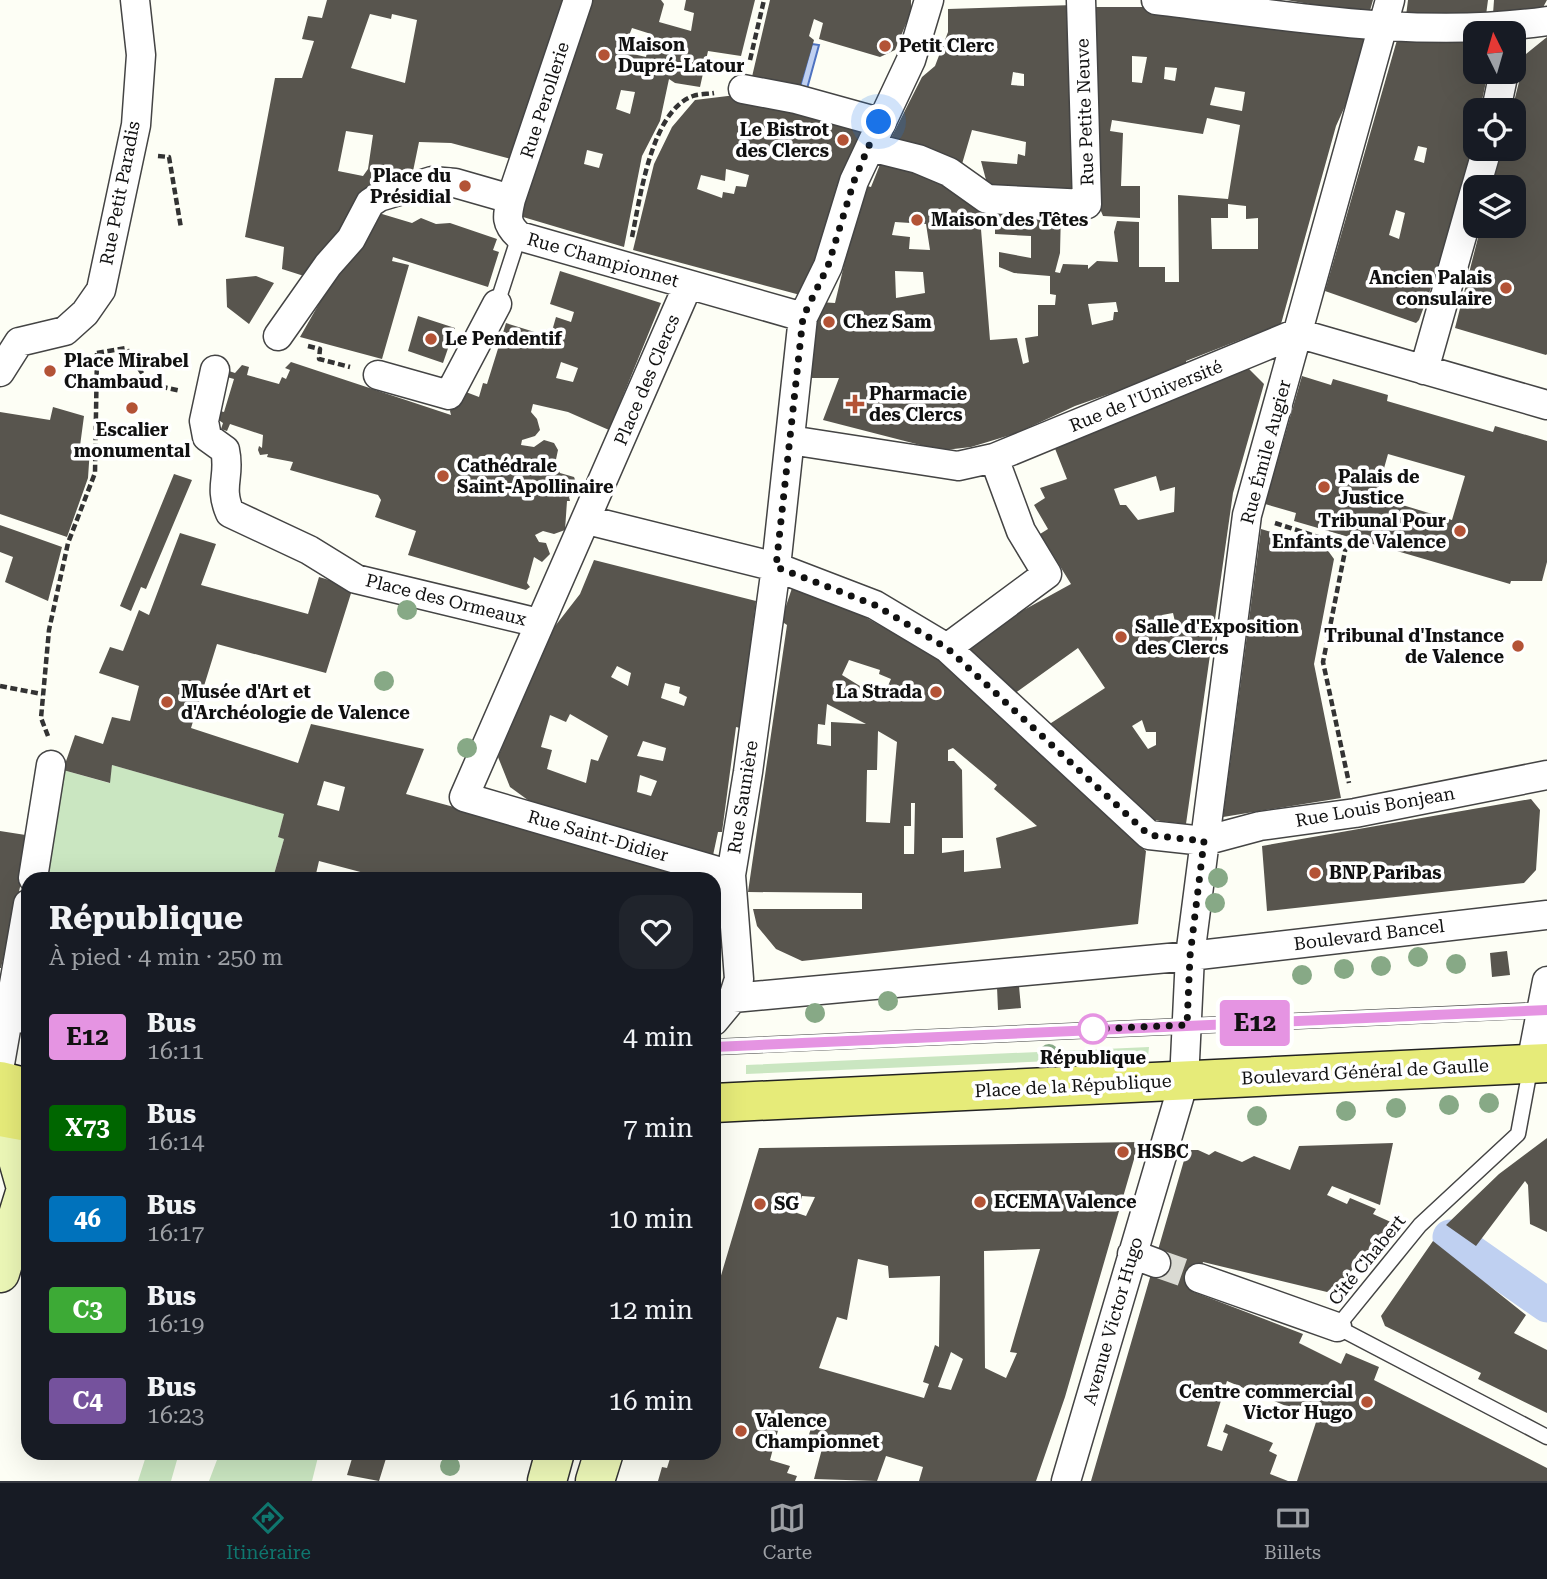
<!DOCTYPE html>
<html lang="fr">
<head>
<meta charset="utf-8">
<style>
	body { margin:0; font-family:"Roboto Serif",serif; background:#20242c; color:#f1f3f6; height:100vh; display:flex; flex-direction:column; font-size:26px; white-space:nowrap }
	* { box-sizing:border-box; margin:0 }
	p { font-size:23px; color:#9ea1a6 }
	.icon { flex:none; width:38px; height:38px; fill:none; stroke:currentColor; stroke-width:2; stroke-linecap:round; stroke-linejoin:round }
	.map { position:relative; flex:1; overflow:hidden }
	.details { position:absolute; left:21px; top:872px; width:700px; height:588px; display:flex; flex-direction:column; background:#171b24; border-radius:21px; box-shadow:0 7px 28px #0002 }
	.details>* { flex:none }
	.badge { padding:0 14px; border-radius:5px; font-size:24px; line-height:46px }
	.needle { width:46px; rotate:355deg }
	.buttons { position:absolute; left:1463px; top:21px; display:grid; gap:14px }
	.buttons a { display:grid; place-items:center; width:63px; height:63px; border-radius:14px; background:#171b24; box-shadow:0 7px 28px #0002; font-size:35px }
	.you { position:absolute; width:35px; height:35px; margin:-18px; border:5px solid #fff; border-radius:50%; background:#1a73e8; box-shadow:0 0 0 10px #1a73e833 }
	.map>.badge { position:absolute; translate:-50% -50%; box-shadow:0 0 0 4px #fff }
	.round { display:grid; place-items:center; flex:none; width:74px; height:74px; border-radius:21px; background:#20242c }
	.head { display:flex; align-items:center; justify-content:space-between; height:119px; padding:0 28px }
	h1 { font-size:33px; font-weight:700; line-height:52px }
	ul { padding:0; list-style:none }
	li { display:flex; align-items:center; gap:21px; height:91px; padding:0 28px }
	li div { flex:1 }
	li b { display:block; font-size:26px }
	li em { font-style:normal }
	li .badge { min-width:77px; font-weight:700; text-align:center }
	.dock { display:flex; justify-content:space-around; align-items:center; height:98px; border-top:2px solid #363941; background:#171b24; font-size:19px; color:#9ea1a6 }
	.dock a { display:grid; justify-items:center; gap:4px }
	.dock .selected { color:#0f766e }
	.map>svg:first-child { display:block }
</style>
</head>
<body>
<div class="map">
<svg width="1547" height="1481" viewBox="0 0 1547 1481">
	<rect width="100%" height="100%" fill="#fdfef5"/>
	<path fill="#cae6c1" d="M112,765l173,49 -7,22 6,3 -11,39h-222l-5,-25 17,-83 46,13z
		M1149,1047l-1,10 -402,17v-9z
		M220,1452h99v1l-7,28h-103z
		M147,1453h32l-8,28h-33z"/>
	<path fill="#bfd0f1" stroke="#4d72c0" stroke-width="2" d="M812,44l7,1 -14,51 -7,-2z"/>
	<g fill="none" stroke-linecap="round" stroke-linejoin="round">
		<path stroke="#bfd0f1" stroke-width="35" d="M1450,1237l97,68"/>
	</g>
	<path fill="#58554e" fill-rule="evenodd" d="M327,0h239l-14,40 -2,-1 -35,121 -64,-17 -32,-1 -8,39 -66,54 -41,41 -22,-7 2,-22 -39,-10 30,-159h27l12,-37 -12,-2 6,-23 14,2zM370,14l21,5 1,-5 25,6 -12,63 -54,-15zM346,131l27,4 -5,34 -5,7 -25,-5z
		M587,0h74l3,4 -5,18 32,9 3,-18 -10,-3 2,-10h69l-14,56 -33,-5 -8,36 -25,-4 -6,-4 -9,42 -18,35 -18,91 -101,-30 -1,-5zM632,28l19,6 -5,23 -13,-3 -7,-11zM621,90l14,2 -5,22 -14,-5zM587,150l16,4 -4,14 -15,-4z
		M770,0h141v12l-16,38 -15,7 -61,-18 4,-16 -9,-4 -5,17 5,4 -16,54 -47,-13z
		M1286,0h87l-4,14z
		M1408,0h80l-2,15 -80,1z
		M1494,0h53l-6,11 -48,3z
		M1074,5l2,192 -86,-2 -9,-34 36,3 1,-10 7,2 1,-14 -54,-12 -10,34 -75,-18 35,-69 13,-11 13,-34v-23zM1013,72l11,2v12l-13,-1z
		M1093,7h71l204,28 -17,58 -15,33 -55,198 -95,37v6l-111,39 -58,27 -46,14 -26,3 -13,-2 -109,-28 16,-42h-29l9,-76 16,1 28,-118 8,2 12,-30 178,54 -1,42 -5,19 5,1 3,-9 25,1v4l9,-8 21,1 -4,-30 3,-11 22,1v45h26v15h14l-1,-87 50,4 12,-74 -33,-7 -4,16 -91,-14 -2,11 13,2 -2,53h19v32l-37,-2 -7,-17zM1132,56l15,1 -5,26 -10,-1zM1165,67l12,1 -2,13 -11,-2zM1215,87l30,5 -3,19 -32,-6zM1228,204l18,2v13l12,-1v31h-46l-1,-31h17zM980,217l15,2v15l36,2v22l-32,-6v15l15,6 36,3v18l6,1 -1,10h-17v31l-13,2 4,24 -6,2 -6,-26 -27,2zM895,222l31,2 4,26 -21,-1 1,-12 -18,-2zM895,271l28,1 2,21 -29,5zM1116,302l2,10h-4l-1,8 -21,5 -4,-21z
		M1475,37v35h13l-8,38h-5v23l-8,39 -26,89 -22,59 -3,3 -91,-32 72,-251zM1418,146l9,2 -3,15 -10,-3zM1396,210l9,3 -6,26 -10,-4z
		M1547,37v317l-1,1 -91,-27 26,-102h33v-39h-23l11,-38h12l-2,-39 14,-56z
		M736,95l132,30 -64,171 -171,-46 21,-86 18,-37 23,-27zM726,169l23,6 -3,12 -10,-1 -2,8 -11,-2 -1,6 -25,-9 4,-14 24,6z
		M372,211l40,12 9,-5 15,6 14,-1 47,16 -4,11 6,2 -11,35 -95,-30 -1,4 17,4 -27,94 -82,-22z
		M560,271l101,32 -52,127 -41,-18 -35,-8 -2,8 6,7 3,11 -5,6 -13,4 -1,5 13,2 10,-7 10,3 4,7 -3,14 5,9 14,4 4,10 -9,10 1,4h-3l-2,29 -11,4 -11,-3 -8,4 4,7 7,1 4,11 -8,8 -8,-5 -7,26 3,4 -4,3 -118,-35 8,-24 -41,-14 6,-17 -3,-5 -88,-25 3,-8 -26,-5 1,-3 -8,1 -2,-5 1,-4 3,2 1,-13 -33,-11 -3,7 -6,-2 2,-6 -9,-6 2,-7 8,2 10,-33 -7,-2 2,-6 6,2 7,-8 7,2 -2,8 32,9 3,-7 4,2 4,-9 -5,-2 6,-6 160,53 -1,-4 8,-22 21,8 4,-14 4,1 19,-61 35,11 2,-5 9,2 4,-14 15,5 3,-10 -24,-8zM561,362l17,6 -5,14 -17,-4z
		M256,276l18,7 -25,41 -22,-17 -1,-28z
		M418,316l37,12 -12,35 -35,-12z
		M1247,367l17,17 -31,109 -47,331 -34,-4 -104,-95 57,-37 -27,-40 -64,46 -48,-44 43,-32 62,-34 -31,-50 8,-5 -14,-24 11,-7 -5,-10 27,-9 -13,-33zM1156,476l4,15 15,-4 -1,25 -36,8 -12,-15h-6l-6,-16zM1173,613l3,13 -10,2 -4,-13zM1142,720l4,12h10v13l-8,4 -16,-23z
		M1302,376l29,9 2,-6 55,16 -1,6 106,31 2,-6 52,15v121l-5,19h-31l-1,3 -216,-63 2,-8 -31,-9zM1388,454l77,22 -13,44 -76,-23z
		M53,407l31,9 -4,30 10,2 -2,30 -21,59 -67,-23v-102l50,8z
		M174,474l18,6 -46,109 -5,-2 -10,24 -11,-5z
		M0,525l62,22 -14,54 -43,-19 8,-25 -13,-5z
		M1261,529l65,19 8,11 -20,105 27,134 -118,19z
		M180,533l36,11 -15,41 107,29 11,-37 34,10 -27,86 -109,-29 -26,84 107,35 13,-39 113,25 -18,45 308,84h-331l-64,-17 -4,17h-42l11,-39 -6,-2 6,-23 -172,-49 -2,18 -47,-13 12,-35 28,9 9,-27 18,4 9,-35 -40,-13 11,-26 13,4 16,-41 10,5zM324,781l21,6 -6,24 -22,-6z
		M594,560l162,41 -16,127 -4,-1 -14,105h-4l-6,28 -180,-57 -22,-16 -12,-30 54,-127 28,-36zM617,666l14,7 -3,13 -17,-9zM665,683l15,4 -1,6 8,4 -3,9 -23,-8zM570,714l38,22 -10,25 -7,-2 -5,24 -39,-14 5,-19 -11,-3 9,-32 16,7zM643,741l23,7 -3,13 -26,-5zM640,775l17,6 -6,15 -14,-4z
		M793,585l52,21 94,52 207,193 -8,73 -336,37 -26,-12 -19,-23 -4,-17h109v-16l-114,-1 39,-267 -6,-4zM849,660l31,10 -1,4 12,5 -4,9 -9,-4 -5,10 -31,-19zM827,704l39,20 -35,-2v24l-14,-2 1,-20 7,1zM878,731l19,11 -7,81 -24,-1 1,-52h10zM953,748l44,37 -3,4 43,37 -41,12 5,30 -37,4v-22l-22,3v-15h21l-1,-68 -8,-9h-6v-11zM911,803h4l-1,51h-10v-28h7z
		M1531,799l9,11 -4,60 -12,13 -257,28 -5,-65z
		M0,831l32,5 -31,132h-1z
		M1507,951l3,24 -18,2 -2,-24z
		M1019,986l2,22 -23,2 -1,-23z
		M1547,1138v94l-17,-8 -2,-39 -3,-4 -49,65 -30,-21 53,-51z
		M1139,1142l-74,255 -29,84h-117l4,-14 -37,-11 -9,25 -63,-2 9,-34 -16,-4 6,-19 -30,-10 -13,48 20,6 -3,7 10,3 -2,5h-137l4,-14 5,1 5,-16h42v-153l45,-151zM802,1196l13,1 -9,19 -9,-3zM1040,1249l-30,103 7,1 -11,25 -21,-10 -1,-117zM858,1259l30,7 1,12 51,-2 -1,71 -4,-2 -12,37 6,2 -5,14 -105,-30 18,-51 10,3zM951,1352l12,7 -12,31 -13,-3z
		M1393,1143l-13,62 -48,-19 -5,9 20,9 3,-6 26,11 -3,5 20,9 -54,62 -12,7 -124,-30 -9,30 109,42 -4,9 42,21 5,-11 33,14 -5,13 173,88v13h-250l20,-62 -90,-38 -20,65 15,5 6,-17 -5,-2 3,-8 47,19 -4,8 8,4 -7,19 18,7h-197l96,-331h11l11,5 6,-4 27,11 12,-6 36,14 9,-24z
		M1433,1241l93,74 -12,18 33,17v63l-69,-34 3,-6 -96,-47 -4,-10z
		M354,1452h34l-9,29 -32,-6z"/>
	<g fill="none" stroke-linecap="round" stroke-linejoin="round">
		<path stroke="#dadad3" stroke-width="28" stroke-dasharray="28 14" stroke-linecap="butt" d="M1156,1263l43,15"/>
		<g stroke="#444" stroke-width="17">
			<path id="lane" d="M497,304l22,-68
				M5,1022l23,5
				M714,1047l831,-37
				M1531,1064l-13,70 -98,91 -83,102 210,110"/>
		</g>
		<g stroke="#444" stroke-width="31">
			<path id="street" d="M578,0l-67,199c-4,17 -6,24 8,37l284,81
				M1156,0c129,15 261,40 391,21
				M743,89l53,10 83,23
				M1496,110l8,-38
				M870,147l48,12 31,13 38,27 100,5 -6,-204
				M1476,187l11,-38
				M688,285l-224,512 267,78
				M278,336l50,-71 23,-26 19,-36 9,-6 53,-16 23,2 56,16
				M19,342l46,-11 20,-18 16,-23 35,-165 5,-70 -6,-55
				M215,370l-11,51 3,16 18,13c6,27 -7,35 5,63l79,37 47,29 183,44
				M1424,370l51,-180
				M0,372l19,-30
				M378,375l71,20 48,-91
				M790,440l168,26 36,-8 303,-125 250,72
				M587,520l189,47 99,38 72,43 202,187 55,6 56,-15 95,-13 192,-38
				M947,648l100,-74 -26,-43 -27,-73
				M33,878l18,-113
				M733,998l457,-42 357,-41
				M714,1021l19,-23 6,-19 -8,-104 17,-103 28,-205 27,-250 25,-51 26,-85 57,-121 18,-60
				M0,1064l28,-160
				M1531,1064l16,-83
				M1132,1254l24,9
				M1199,1278l138,49
				M1066,1481l118,-400 6,-125 57,-441 143,-515"/>
		</g>
		<g stroke="#333" stroke-width="41">
			<path id="secondary" d="M0,1136l16,17 10,35
				M0,1273l28,-90
				M547,1481l8,-29
				M595,1481l9,-29"/>
		</g>
		<g stroke="#222" stroke-width="41">
			<path id="primary" d="M0,1081l28,7
				M714,1103l833,-40
				M0,1117l28,5"/>
		</g>
		<path stroke="#333" stroke-width="4.5" stroke-dasharray="7 3.5" stroke-linecap="butt" d="M750,60l14,-60
			M158,156l11,1 12,71
			M632,237c8,-38 19,-126 61,-141 6,-2 15,-2 21,-3
			M308,346l12,3 -1,10 31,8
			M97,353l29,-5 23,36 32,7
			M1275,523l71,23 -23,116 26,121
			M0,686l42,8
			M48,736l-7,-18 8,-88 19,-87 27,-70 2,-120"/>
		<use href="#lane" stroke="#fff" stroke-width="14"/>
		<use href="#street" stroke="#fff" stroke-width="28"/>
		<use href="#secondary" stroke="#ecf7b7" stroke-width="38"/>
		<use href="#primary" stroke="#e6eb79" stroke-width="38"/>
	</g>
	<g fill="#87a986">
		<circle cx="407" cy="610" r="10"/>
		<circle cx="384" cy="681" r="10"/>
		<circle cx="467" cy="748" r="10"/>
		<circle cx="1218" cy="878" r="10"/>
		<circle cx="1215" cy="903" r="10"/>
		<circle cx="1418" cy="957" r="10"/>
		<circle cx="1456" cy="964" r="10"/>
		<circle cx="1381" cy="966" r="10"/>
		<circle cx="1344" cy="969" r="10"/>
		<circle cx="1302" cy="975" r="10"/>
		<circle cx="888" cy="1001" r="10"/>
		<circle cx="815" cy="1013" r="10"/>
		<circle cx="1049" cy="1054" r="10"/>
		<circle cx="1489" cy="1103" r="10"/>
		<circle cx="1449" cy="1105" r="10"/>
		<circle cx="1396" cy="1108" r="10"/>
		<circle cx="1346" cy="1111" r="10"/>
		<circle cx="1257" cy="1116" r="10"/>
		<circle cx="450" cy="1466" r="10"/>
	</g>
	<g fill="none" stroke-linecap="round" stroke-linejoin="round">
		<g stroke="#fff" stroke-width="16">
			<path id="line" d="M714,1047l833,-37"/>
		</g>
		<use href="#line" stroke="#e594e2" stroke-width="10"/>
		<path stroke="#111" stroke-width="7" stroke-dasharray="0 12.6" d="M879,122l-25,59 -26,85 -25,51 -27,250 99,38 72,43 202,187 55,6 -14,115 -3,69 -94,4"/>
	</g>
	<g fill="#b35336" stroke="#fff" stroke-width="2.5">
		<circle cx="885" cy="46" r="7"/>
		<circle cx="604" cy="55" r="7"/>
		<circle cx="843" cy="140" r="7"/>
		<circle cx="465" cy="186" r="7"/>
		<circle cx="917" cy="220" r="7"/>
		<circle cx="1506" cy="288" r="7"/>
		<circle cx="829" cy="322" r="7"/>
		<circle cx="431" cy="339" r="7"/>
		<circle cx="50" cy="371" r="7"/>
		<path d="M851.5 393.5h7v7h7v7h-7v7h-7v-7h-7v-7h7z"/>
		<circle cx="132" cy="408" r="7"/>
		<circle cx="443" cy="476" r="7"/>
		<circle cx="1324" cy="487" r="7"/>
		<circle cx="1460" cy="531" r="7"/>
		<circle cx="1121" cy="637" r="7"/>
		<circle cx="1518" cy="646" r="7"/>
		<circle cx="936" cy="692" r="7"/>
		<circle cx="167" cy="702" r="7"/>
		<circle cx="1315" cy="873" r="7"/>
		<circle cx="1123" cy="1152" r="7"/>
		<circle cx="980" cy="1202" r="7"/>
		<circle cx="760" cy="1204" r="7"/>
		<circle cx="1367" cy="1402" r="7"/>
		<circle cx="741" cy="1431" r="7"/>
	</g>
	<circle fill="#fff" stroke="#e594e2" stroke-width="3.5" cx="1093" cy="1029" r="14"/>
	<g text-anchor="middle" stroke-width="7" stroke-linejoin="round" paint-order="stroke">
		<g font-size="18" font-weight="bold" fill="#111" stroke="#fff" text-anchor="start">
			<text x="618" y="51">Maison<tspan x="618" dy="21">Dupré-Latour</tspan></text>
			<text x="899" y="52">Petit Clerc</text>
			<text x="829" y="136" text-anchor="end">Le Bistrot<tspan x="829" dy="21">des Clercs</tspan></text>
			<text x="451" y="182" text-anchor="end">Place du<tspan x="451" dy="21">Présidial</tspan></text>
			<text x="931" y="226">Maison des Têtes</text>
			<text x="1492" y="284" text-anchor="end">Ancien Palais<tspan x="1492" dy="21">consulaire</tspan></text>
			<text x="843" y="328">Chez Sam</text>
			<text x="445" y="345">Le Pendentif</text>
			<text x="64" y="367">Place Mirabel<tspan x="64" dy="21">Chambaud</tspan></text>
			<text x="869" y="400">Pharmacie<tspan x="869" dy="21">des Clercs</tspan></text>
			<text x="132" y="436" text-anchor="middle">Escalier<tspan x="132" dy="21">monumental</tspan></text>
			<text x="457" y="472">Cathédrale<tspan x="457" dy="21">Saint-Apollinaire</tspan></text>
			<text x="1338" y="483">Palais de<tspan x="1338" dy="21">Justice</tspan></text>
			<text x="1446" y="527" text-anchor="end">Tribunal Pour<tspan x="1446" dy="21">Enfants de Valence</tspan></text>
			<text x="1135" y="633">Salle d'Exposition<tspan x="1135" dy="21">des Clercs</tspan></text>
			<text x="1504" y="642" text-anchor="end">Tribunal d'Instance<tspan x="1504" dy="21">de Valence</tspan></text>
			<text x="181" y="698">Musée d'Art et<tspan x="181" dy="21">d'Archéologie de Valence</tspan></text>
			<text x="922" y="698" text-anchor="end">La Strada</text>
			<text x="1329" y="879">BNP Paribas</text>
			<text x="1137" y="1158">HSBC</text>
			<text x="994" y="1208">ECEMA Valence</text>
			<text x="774" y="1210">SG</text>
			<text x="1353" y="1398" text-anchor="end">Centre commercial<tspan x="1353" dy="21">Victor Hugo</tspan></text>
			<text x="755" y="1427">Valence<tspan x="755" dy="21">Championnet</tspan></text>
		</g>
		<g font-size="18" fill="#111" stroke="#fff">
			<text transform="translate(545 100) rotate(-72)" y="6">Rue Perollerie</text>
			<text transform="translate(1085 112) rotate(-92)" y="6">Rue Petite Neuve</text>
			<text transform="translate(120 193) rotate(-79)" y="6">Rue Petit Paradis</text>
			<text transform="translate(603 260) rotate(16)" y="6">Rue Championnet</text>
			<text transform="translate(647 380) rotate(-67)" y="6">Place des Clercs</text>
			<text transform="translate(1146 396) rotate(-22)" y="6">Rue de l'Université</text>
			<text transform="translate(1266 452) rotate(-75)" y="6">Rue Émile Augier</text>
			<text transform="translate(446 600) rotate(14)" y="6">Place des Ormeaux</text>
			<text transform="translate(743 797) rotate(-81)" y="6">Rue Saunière</text>
			<text transform="translate(1375 807) rotate(-10)" y="6">Rue Louis Bonjean</text>
			<text transform="translate(598 836) rotate(16)" y="6">Rue Saint-Didier</text>
			<text transform="translate(1369 935) rotate(-7)" y="6">Boulevard Bancel</text>
			<text transform="translate(1365 1072) rotate(-3)" y="6">Boulevard Général de Gaulle</text>
			<text transform="translate(1073 1086) rotate(-3)" y="6">Place de la République</text>
			<text transform="translate(1367 1260) rotate(-51)" y="6">Cité Chabert</text>
			<text transform="translate(1113 1321) rotate(-74)" y="6">Avenue Victor Hugo</text>
		</g>
		<g font-size="18" font-weight="bold" fill="#111" stroke="#fff">
			<text x="1093" y="1064">République</text>
		</g>
	</g>
</svg>
<div class="buttons">
<a><svg class="needle" viewBox="-14 -14 28 28"><path d="M0-13l5 13h-10z" fill="#e53935"/><path d="M0 13l5-13h-10z" fill="#9ea1a6"/></svg></a>
<a><svg class="icon" aria-label="locate" viewBox="0 0 24 24"><circle cx="12" cy="12" r="6"/><path d="M12 2v4M12 18v4M2 12h4M18 12h4"/></svg></a>
<a><svg class="icon" aria-label="layers" viewBox="0 0 24 24"><path d="M12 4l9 5-9 5-9-5zM3 14l9 5 9-5"/></svg></a>
</div>
<div class="you" style="left:879px;top:122px"></div>
<b class="badge" style="left:1255px;top:1023px;background:#e594e2;color:#111">E12</b>
<section class="details">
<div class="head"><div><h1>République</h1><p>À pied · 4 min · 250 m</p></div><a class="round"><svg class="icon" aria-label="heart" viewBox="0 0 24 24"><path d="M12 20l-8-8c-3-5 5-10 8-4 3-6 11-1 8 4z"/></svg></a></div>
<ul>
<li><span class="badge" style="background:#e594e2;color:#111">E12</span><div><b>Bus</b><p>16:11</p></div><em>4 min</em></li>
<li><span class="badge" style="background:#060;color:#fff">X73</span><div><b>Bus</b><p>16:14</p></div><em>7 min</em></li>
<li><span class="badge" style="background:#0072bc;color:#fff">46</span><div><b>Bus</b><p>16:17</p></div><em>10 min</em></li>
<li><span class="badge" style="background:#3daa36;color:#fff">C3</span><div><b>Bus</b><p>16:19</p></div><em>12 min</em></li>
<li><span class="badge" style="background:#75529d;color:#fff">C4</span><div><b>Bus</b><p>16:23</p></div><em>16 min</em></li>
</ul>
</section>
</div>
<nav class="dock">
<a class="selected"><svg class="icon" aria-label="directions" viewBox="0 0 24 24"><path d="M12 3l9 9-9 9-9-9zM9 14v-3h6M13 9l2 2-2 2"/></svg>Itinéraire</a>
<a><svg class="icon" aria-label="map" viewBox="0 0 24 24"><path d="M3 6l6-2 6 2 6-2v14l-6 2-6-2-6 2zM9 4v14M15 6v14"/></svg>Carte</a>
<a><svg class="icon" aria-label="tickets" viewBox="0 0 24 24"><path d="M3 7h18v10H3zM15 7v10"/></svg>Billets</a>
</nav>
</body>
</html>
